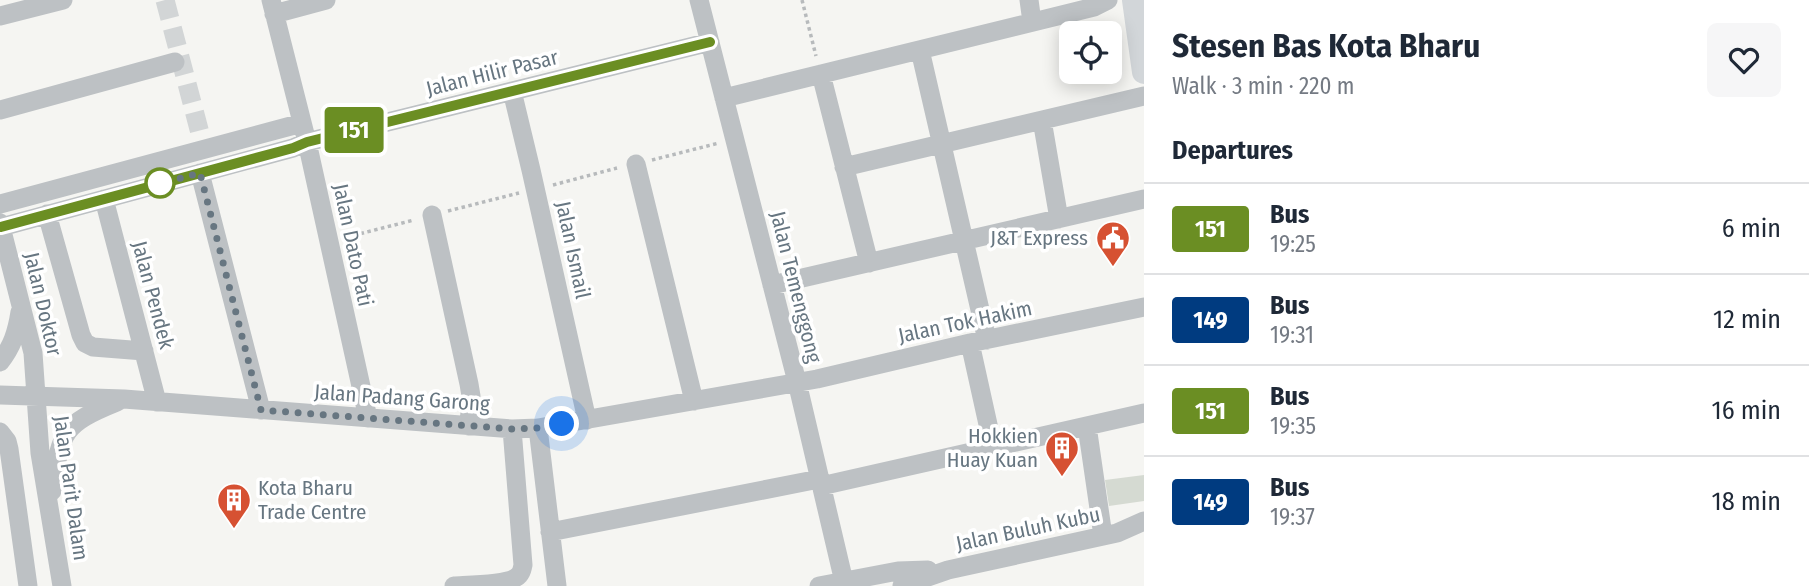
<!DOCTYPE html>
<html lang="en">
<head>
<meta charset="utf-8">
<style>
	body { margin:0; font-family:"Fira Sans Condensed",sans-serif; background:#f6f6f7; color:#1f2937; height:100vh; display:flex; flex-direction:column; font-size:26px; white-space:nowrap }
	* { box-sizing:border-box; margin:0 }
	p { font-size:23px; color:#747a83 }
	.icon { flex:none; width:38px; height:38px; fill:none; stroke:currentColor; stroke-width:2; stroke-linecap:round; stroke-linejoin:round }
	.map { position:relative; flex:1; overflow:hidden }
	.panel { display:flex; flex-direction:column; background:#fff; width:665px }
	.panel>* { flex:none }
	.badge { padding:0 14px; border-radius:5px; font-size:24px; line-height:46px }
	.fabs { position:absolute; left:1059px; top:21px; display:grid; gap:14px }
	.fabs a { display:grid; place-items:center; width:63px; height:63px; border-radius:10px; background:#fff; box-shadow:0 4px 18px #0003; font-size:35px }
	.you { position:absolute; width:35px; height:35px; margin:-18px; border:5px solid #fff; border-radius:50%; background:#1a73e8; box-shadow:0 0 0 10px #1a73e833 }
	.map>.badge { position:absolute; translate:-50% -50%; box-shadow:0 0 0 4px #fff }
	h2 { padding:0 28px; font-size:26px; line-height:63px }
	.round { display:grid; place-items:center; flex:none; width:74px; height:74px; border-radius:10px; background:#f6f6f7 }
	.head { display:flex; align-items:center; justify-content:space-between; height:119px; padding:0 28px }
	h1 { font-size:33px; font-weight:700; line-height:52px }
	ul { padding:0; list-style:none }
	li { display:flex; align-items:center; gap:21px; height:91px; padding:0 28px; border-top:2px solid #e0e1e3 }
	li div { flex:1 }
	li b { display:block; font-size:26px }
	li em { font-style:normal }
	li .badge { min-width:77px; font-weight:700; text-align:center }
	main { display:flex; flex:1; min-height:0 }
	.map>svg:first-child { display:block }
</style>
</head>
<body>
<main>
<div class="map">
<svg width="1144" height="586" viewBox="0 0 1144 586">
	<rect width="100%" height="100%" fill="#f5f5f2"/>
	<path fill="#d5dad2" d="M1144,475v26l-35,5 -4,-26z"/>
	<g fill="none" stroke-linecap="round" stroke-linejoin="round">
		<path stroke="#d2d5d6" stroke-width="19" stroke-dasharray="19 10" stroke-linecap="butt" d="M165,0l36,137"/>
		<path stroke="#b7babc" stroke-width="3.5" stroke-dasharray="3.5 3.5" stroke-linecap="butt" d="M802,0l14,56
			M652,160l67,-17
			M553,185l64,-17
			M448,211l71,-18
			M347,237l67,-17"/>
		<path stroke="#bdc1c4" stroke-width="19" d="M271,0l36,142 61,276
			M699,0l98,382 48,204
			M1029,0l3,22
			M274,14l52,-14
			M0,16l63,-16
			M920,50l67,290
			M821,74l48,189
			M512,91l19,79 56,250
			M724,98l370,-91 14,-7
			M0,110l175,-48
			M1042,120l17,99
			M636,164l58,237
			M844,167l300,-71
			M200,173l61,237
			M104,199l53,203
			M0,204l302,-81
			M47,214l34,121 4,8 8,4 51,4
			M432,215l37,169 2,12 -2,30
			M0,223l33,130 7,100 22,133
			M1,227l292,-79 14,-6 403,-100
			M772,285l372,-86
			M970,343l23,104
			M0,362c12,-15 17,-30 20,-50
			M0,395l124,4 388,30 26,-1 279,-49 153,-36 174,-36
			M1087,426l16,110
			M538,428l19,158
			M0,432l7,9 2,8 19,137
			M821,486l323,-73
			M52,491c9,-58 8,-66 65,-89
			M550,532l269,-53
			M454,586c13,-1 57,-1 65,-11 3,-3 3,-6 4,-10l-11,-136
			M819,586l79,-15 30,-1
			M902,586l46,-16 169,-37 27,-12"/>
		<path stroke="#d2d6d9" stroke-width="24" d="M1134,0l10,72"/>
	</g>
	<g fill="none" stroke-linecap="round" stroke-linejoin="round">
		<g stroke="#fff" stroke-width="16">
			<path id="line" d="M1,227l292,-79 14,-6 403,-100"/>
		</g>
		<use href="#line" stroke="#6b8e23" stroke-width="10"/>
		<path stroke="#677681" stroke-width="7" stroke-dasharray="0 12.6" d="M160,183l-8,3 48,-13 61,237 251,19 26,-1 24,-4"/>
	</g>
	<defs>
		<g id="civic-pin" transform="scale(1.75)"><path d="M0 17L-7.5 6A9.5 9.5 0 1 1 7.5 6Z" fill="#d65132" stroke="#fff"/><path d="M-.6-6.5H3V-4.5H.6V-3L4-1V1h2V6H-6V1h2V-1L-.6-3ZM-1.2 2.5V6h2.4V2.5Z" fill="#fff"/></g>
		<g id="building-pin" transform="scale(1.75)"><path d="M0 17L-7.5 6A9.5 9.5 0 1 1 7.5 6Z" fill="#d65132" stroke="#fff"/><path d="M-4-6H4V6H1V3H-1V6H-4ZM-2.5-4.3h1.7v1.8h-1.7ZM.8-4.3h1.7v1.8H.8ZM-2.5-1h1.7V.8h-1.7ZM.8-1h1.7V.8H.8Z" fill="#fff"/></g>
	</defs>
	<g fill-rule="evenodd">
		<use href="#civic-pin" x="1113" y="238"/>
		<use href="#building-pin" x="1062" y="448"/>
		<use href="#building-pin" x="234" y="500"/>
	</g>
	<circle fill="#fff" stroke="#6b8e23" stroke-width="3.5" cx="160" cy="183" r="14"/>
	<g text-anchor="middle" stroke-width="7" stroke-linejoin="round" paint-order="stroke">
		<g font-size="21" fill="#677681" stroke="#fff">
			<text transform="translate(492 73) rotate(-14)" y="7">Jalan Hilir Pasar</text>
			<text transform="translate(353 245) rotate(78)" y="7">Jalan Dato Pati</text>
			<text transform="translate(573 250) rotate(78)" y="7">Jalan Ismail</text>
			<text transform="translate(796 287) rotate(76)" y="7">Jalan Temenggong</text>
			<text transform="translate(153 295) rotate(75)" y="7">Jalan Pendek</text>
			<text transform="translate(43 304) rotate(77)" y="7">Jalan Doktor</text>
			<text transform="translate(965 322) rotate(-12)" y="7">Jalan Tok Hakim</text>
			<text transform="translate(402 398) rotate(4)" y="7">Jalan Padang Garong</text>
			<text transform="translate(71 488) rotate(82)" y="7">Jalan Parit Dalam</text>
			<text transform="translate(1028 529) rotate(-12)" y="7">Jalan Buluh Kubu</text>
		</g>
		<g font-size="21" fill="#677681" stroke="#fff" text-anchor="end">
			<text x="1088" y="245">J&amp;T Express</text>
			<text x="1038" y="443">Hokkien<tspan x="1038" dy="24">Huay Kuan</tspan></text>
			<text x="258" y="495" text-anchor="start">Kota Bharu<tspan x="258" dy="24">Trade Centre</tspan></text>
		</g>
	</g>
</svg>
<div class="fabs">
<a><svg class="icon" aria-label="locate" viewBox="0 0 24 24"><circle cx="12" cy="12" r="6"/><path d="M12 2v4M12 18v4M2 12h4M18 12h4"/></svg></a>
</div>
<div class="you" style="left:562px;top:424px"></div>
<b class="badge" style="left:354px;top:130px;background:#6b8e23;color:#fff">151</b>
</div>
<section class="panel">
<div class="head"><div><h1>Stesen Bas Kota Bharu</h1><p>Walk · 3 min · 220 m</p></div><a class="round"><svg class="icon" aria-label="heart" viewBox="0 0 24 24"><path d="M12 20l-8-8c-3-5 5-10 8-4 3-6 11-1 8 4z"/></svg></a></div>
<h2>Departures</h2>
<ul>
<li><span class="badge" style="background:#6b8e23;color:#fff">151</span><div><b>Bus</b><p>19:25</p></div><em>6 min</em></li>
<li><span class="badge" style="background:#003b80;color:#fff">149</span><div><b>Bus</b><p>19:31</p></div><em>12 min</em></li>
<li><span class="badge" style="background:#6b8e23;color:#fff">151</span><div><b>Bus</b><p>19:35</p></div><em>16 min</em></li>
<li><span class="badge" style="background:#003b80;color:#fff">149</span><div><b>Bus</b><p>19:37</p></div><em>18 min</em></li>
</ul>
</section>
</main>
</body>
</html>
